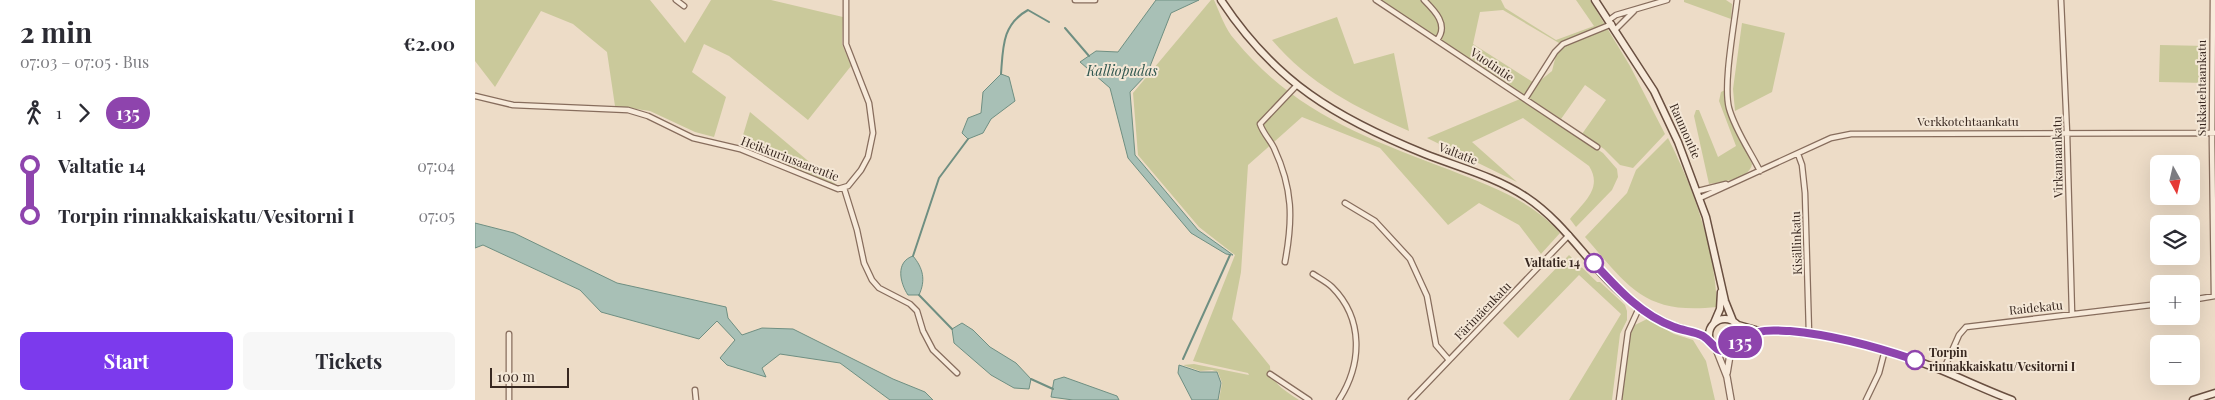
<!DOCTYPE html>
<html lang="en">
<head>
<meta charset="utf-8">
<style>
	body { margin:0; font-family:"Playfair Display",serif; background:#f7f7f7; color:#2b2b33; height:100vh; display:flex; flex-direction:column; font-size:19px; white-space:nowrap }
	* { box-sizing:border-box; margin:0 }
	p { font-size:16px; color:#7c7c81 }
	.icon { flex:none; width:28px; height:28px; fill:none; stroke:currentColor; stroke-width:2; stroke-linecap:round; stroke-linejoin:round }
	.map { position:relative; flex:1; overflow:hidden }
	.side { display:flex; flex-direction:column; background:#fff; width:475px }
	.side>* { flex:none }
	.badge { padding:0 10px; border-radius:16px; font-size:18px; line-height:32px }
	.needle { width:32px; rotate:172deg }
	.controls { position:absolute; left:1675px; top:155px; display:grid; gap:10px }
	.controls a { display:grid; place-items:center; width:50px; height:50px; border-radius:8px; background:#fff; box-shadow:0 5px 20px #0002; font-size:25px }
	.scale { position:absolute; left:15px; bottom:12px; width:79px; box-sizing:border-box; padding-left:5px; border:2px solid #382820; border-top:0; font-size:14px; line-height:18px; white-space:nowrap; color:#382820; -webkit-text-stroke:4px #f4e7d6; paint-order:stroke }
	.map>.badge { position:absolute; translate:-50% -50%; box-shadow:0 0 0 2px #fff }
	.legs { display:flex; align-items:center; gap:8px; height:55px; padding:0 20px; font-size:16px }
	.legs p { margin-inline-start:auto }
	.summary { display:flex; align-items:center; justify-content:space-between; height:85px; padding:0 20px }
	h1 { font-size:28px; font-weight:700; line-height:38px }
	.cta { display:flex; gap:10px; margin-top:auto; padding:10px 20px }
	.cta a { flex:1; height:58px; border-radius:8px; background:#7c3aed; color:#fff; font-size:20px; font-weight:700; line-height:58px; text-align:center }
	.cta a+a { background:#f7f7f7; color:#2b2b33 }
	ul { padding:0 20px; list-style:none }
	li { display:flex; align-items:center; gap:18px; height:50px; font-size:19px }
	li i { display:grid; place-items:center; width:8px; height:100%; margin:0 6px; background:currentColor }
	li i::after { content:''; width:12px; height:12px; margin:-6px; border:4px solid; border-radius:50%; background:#fff }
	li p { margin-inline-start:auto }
	li:first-child i { background:linear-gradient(#0000 50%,currentColor 0) }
	li:last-child i { background:linear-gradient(currentColor 50%,#0000 0) }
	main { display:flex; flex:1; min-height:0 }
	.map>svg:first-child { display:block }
</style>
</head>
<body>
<main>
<section class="side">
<div class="summary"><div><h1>2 min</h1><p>07:03 – 07:05 · Bus</p></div><b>€2.00</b></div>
<div class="legs"><svg class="icon" aria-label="walk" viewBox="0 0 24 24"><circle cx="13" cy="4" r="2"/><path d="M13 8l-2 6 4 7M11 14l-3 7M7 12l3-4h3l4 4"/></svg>1<svg class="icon" aria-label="forward" viewBox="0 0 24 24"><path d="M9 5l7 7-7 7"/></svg><b class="badge" style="background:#8e44ad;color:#fff">135</b></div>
<ul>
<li><i style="color:#8e44ad"></i><b>Valtatie 14</b><p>07:04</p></li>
<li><i style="color:#8e44ad"></i><b>Torpin rinnakkaiskatu/Vesitorni I</b><p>07:05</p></li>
</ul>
<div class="cta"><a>Start</a><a>Tickets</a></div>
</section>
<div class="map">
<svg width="1740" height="400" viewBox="0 0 1740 400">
	<rect width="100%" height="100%" fill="#eddcc7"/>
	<path fill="#cac99b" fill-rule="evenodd" d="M0,0h175l35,43 26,-43h60l72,17 -1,27 9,22 -43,54 -79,-64 -25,-12 -12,28 34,25 -12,40 -19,-5 -45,-21 -35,-5 -8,-54 -34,-28 -32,-13 -46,76 -20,-26z
		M736,0h3c6,13 11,29 21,40 59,72 131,98 215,130 40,16 81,30 110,63l-19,21 -22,-29 -40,-22 -31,22 -68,-77 -78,-31 -54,48 -7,107 -9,47 38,47c0,17 16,25 29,34h-80l3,-17 -4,-11 -6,-2 -12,1 -17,-6 11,-1 55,11 -1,-2 -55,-12 42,-106 -36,-28 -61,-72 -5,-62z
		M906,0h40c11,10 24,22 16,38z
		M953,0h73l4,8 51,32 38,-14 -18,-26h14l40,66 35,68 -32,34 -13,-3 -16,-16 -22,-15 24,-34 -21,-15 -24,34 -120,-78c8,-17 -2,-30 -13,-41zM1028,10l56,33 -7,28 -16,13 -63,-40 7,-32z
		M1209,0h42l6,4 -1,15 -47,-17z
		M862,17l17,47 40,-11 15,78c-51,-22 -101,-48 -137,-91z
		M1267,23l43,10 -13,59 -37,19 -2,-22z
		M1685,45l47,1 -1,37 -47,-1z
		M1250,90l2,20 25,54c-2,15 -31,18 -43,20l-15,-68 2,-6h3l19,47 18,-11 -17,-45 2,-9z
		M1045,99l83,54 14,16 1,8 -6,13 -36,37 -6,-8c14,-17 33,-31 19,-53l-66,-48 -51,24 45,40 -90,-44z
		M275,112l89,75 -99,-42z
		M1193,138c26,51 47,111 49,169 -73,8 -88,-20 -132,-70l42,-44 9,-23z
		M1094,255l28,27h3l25,23 2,6v9l-7,14 -8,66h-43l52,-86 -42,-39 -61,63 -15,-15z
		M1172,319l27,15 19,6 13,21 9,39h-94l8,-64 6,-11z"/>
	<path fill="#a8c0b6" stroke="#6f8f82" d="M681,0h43l-28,13 -24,61 -17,18 5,63 63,75 35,25 -7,-1 -35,-21 -63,-75 -18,-70 -30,-26 16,-11 22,1z
		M526,74l8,3 6,24 -24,18 -8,14 -15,6 -6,-6 6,-15 13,-5 2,-21z
		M0,223l39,10 103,50 109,24 2,11 14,17 20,-7 31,1 100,50 32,13 8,8h-43l-50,-37 -60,-9 -18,14 4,9 -39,-12 -7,-7 15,-18 -18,-19 -18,18 -98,-27 -21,-22 -97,-45 -8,3z
		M438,256c10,12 13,24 6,39h-11c-8,-12 -13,-33 5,-39z
		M487,323l11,7 17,17 26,16 15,16 -2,10 -15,-1 -23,-13 -37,-32 -2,-14z
		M704,365l21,7h17l4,11 -3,17h-26l-14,-27z
		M589,377l53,19 2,4h-46l-22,-3 3,-17z"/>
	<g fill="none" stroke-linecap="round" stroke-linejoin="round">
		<path stroke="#6f8f82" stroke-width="2" d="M590,28l24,28
			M526,74c2,-26 1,-50 27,-64l21,12
			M438,256l26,-78 29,-39
			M444,295l33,34
			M708,359l47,-104
			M556,379l22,10"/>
		<g stroke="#876d5d" stroke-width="7">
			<path id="minor" d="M201,0l8,6
				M600,0h20
				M901,0l221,147
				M949,0c11,11 25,25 13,40
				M1262,0c-3,26 -14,85 -8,108 6,22 21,43 31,63
				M1586,0l6,133 5,181
				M1738,0l-1,142 2,154
				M1134,20l7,-5 51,-15
				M1141,29l18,-18
				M0,96l38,9 115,5 20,6 45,22 47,11 98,40 10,-3 13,-16 7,-13 5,-24 -4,-30 -23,-59v-44
				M1050,99l30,-47 8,-8 49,-20
				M1323,154l4,11 3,28 4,140
				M369,188l13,42 7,33 8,17 7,8 31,16 7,7 6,20 10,19 24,23
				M1223,191l28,-7
				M1225,198l131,-60 20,-4 364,-1
				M870,203l30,18 35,38 17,37 9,49 13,15
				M810,262c8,-43 8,-73 -11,-114 -4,-8 -11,-15 -14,-24l37,-39
				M838,274c6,4 14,8 19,13 32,32 30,77 7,113
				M1716,300l24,-4
				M1468,371l16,-36 7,-8 193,-23
				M795,374l39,26
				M220,390l1,10
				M34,400v-66
				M936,400l158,-165
				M1144,400l9,-68 11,-24
				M1391,400l13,-27 6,-23"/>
		</g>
		<g stroke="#876d5d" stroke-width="8">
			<path id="tertiary" d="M1241,349l11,28 4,23
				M1252,373l3,-18 6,-7"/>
		</g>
		<g stroke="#694f40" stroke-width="9">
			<path id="secondary" d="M746,0c54,82 115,118 204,154 33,13 71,23 101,43 44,29 68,78 110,108 11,8 26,18 39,22 12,4 25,5 34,15
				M1120,0l59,91 24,51 28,75 19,84 8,20
				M1234 335a16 16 0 1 1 32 0a16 16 0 1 1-32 0Z
				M1239,323l6,-14 1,-17
				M1263,325l21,6
				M1264,343c13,-16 36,-13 54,-11 52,4 100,19 148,38 24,10 47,21 71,30
				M1718,400l22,-7"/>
		</g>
		<use href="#minor" stroke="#f7eada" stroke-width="4.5"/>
		<use href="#tertiary" stroke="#f7eada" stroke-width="5.5"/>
		<use href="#secondary" stroke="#f7eada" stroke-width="6"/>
	</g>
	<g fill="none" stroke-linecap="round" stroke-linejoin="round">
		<g stroke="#fff" stroke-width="11">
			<path id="line-1" d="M1119,263c23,25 47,52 80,64 9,4 20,4 29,9 11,7 12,18 28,15 11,-7 14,-16 28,-19 10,-3 21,-1 31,-1 44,4 84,15 125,29"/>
		</g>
		<use href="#line-1" stroke="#8e44ad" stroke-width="8"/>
	</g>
	<g fill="#fff" stroke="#8e44ad" stroke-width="2.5">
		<circle cx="1119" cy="263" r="9"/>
		<circle cx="1440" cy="360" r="9"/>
	</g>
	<g text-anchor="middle" stroke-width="4" stroke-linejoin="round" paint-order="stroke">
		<g font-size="12" fill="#382820" stroke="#f4e7d6">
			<text transform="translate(1017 65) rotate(34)" y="4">Vuotintie</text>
			<text transform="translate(1727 88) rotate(-90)" y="4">Sukkatehtaankatu</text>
			<text x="1493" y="126">Verkkotehtaankatu</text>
			<text transform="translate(1210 131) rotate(66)" y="4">Raumontie</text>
			<text transform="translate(983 154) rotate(21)" y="4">Valtatie</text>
			<text transform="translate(1583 157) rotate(-91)" y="4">Virkamaankatu</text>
			<text transform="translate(315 159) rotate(21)" y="4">Heikkurinsaarentie</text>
			<text transform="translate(1322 243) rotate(-92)" y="4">Kisällinkatu</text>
			<text transform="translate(1561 308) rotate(-6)" y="4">Raidekatu</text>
			<text transform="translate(1008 311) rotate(-46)" y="4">Färimäenkatu</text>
		</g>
		<g font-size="12" font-weight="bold" fill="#382820" stroke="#f4e7d6" text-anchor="end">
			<text x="1105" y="267">Valtatie 14</text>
			<text x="1454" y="357" text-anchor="start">Torpin<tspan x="1454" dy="14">rinnakkaiskatu/Vesitorni I</tspan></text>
		</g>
		<g font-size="14" font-style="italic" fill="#30574f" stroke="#f4e7d6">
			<text x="647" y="76">Kalliopudas</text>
		</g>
	</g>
</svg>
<div class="controls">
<a><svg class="needle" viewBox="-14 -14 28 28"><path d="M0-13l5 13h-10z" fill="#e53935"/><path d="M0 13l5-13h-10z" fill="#7c7c81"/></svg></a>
<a><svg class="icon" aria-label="layers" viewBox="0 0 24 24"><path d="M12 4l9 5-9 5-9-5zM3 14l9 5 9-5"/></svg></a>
<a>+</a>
<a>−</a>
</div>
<div class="scale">100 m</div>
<b class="badge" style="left:1265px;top:342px;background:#8e44ad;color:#fff">135</b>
</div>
</main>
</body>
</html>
